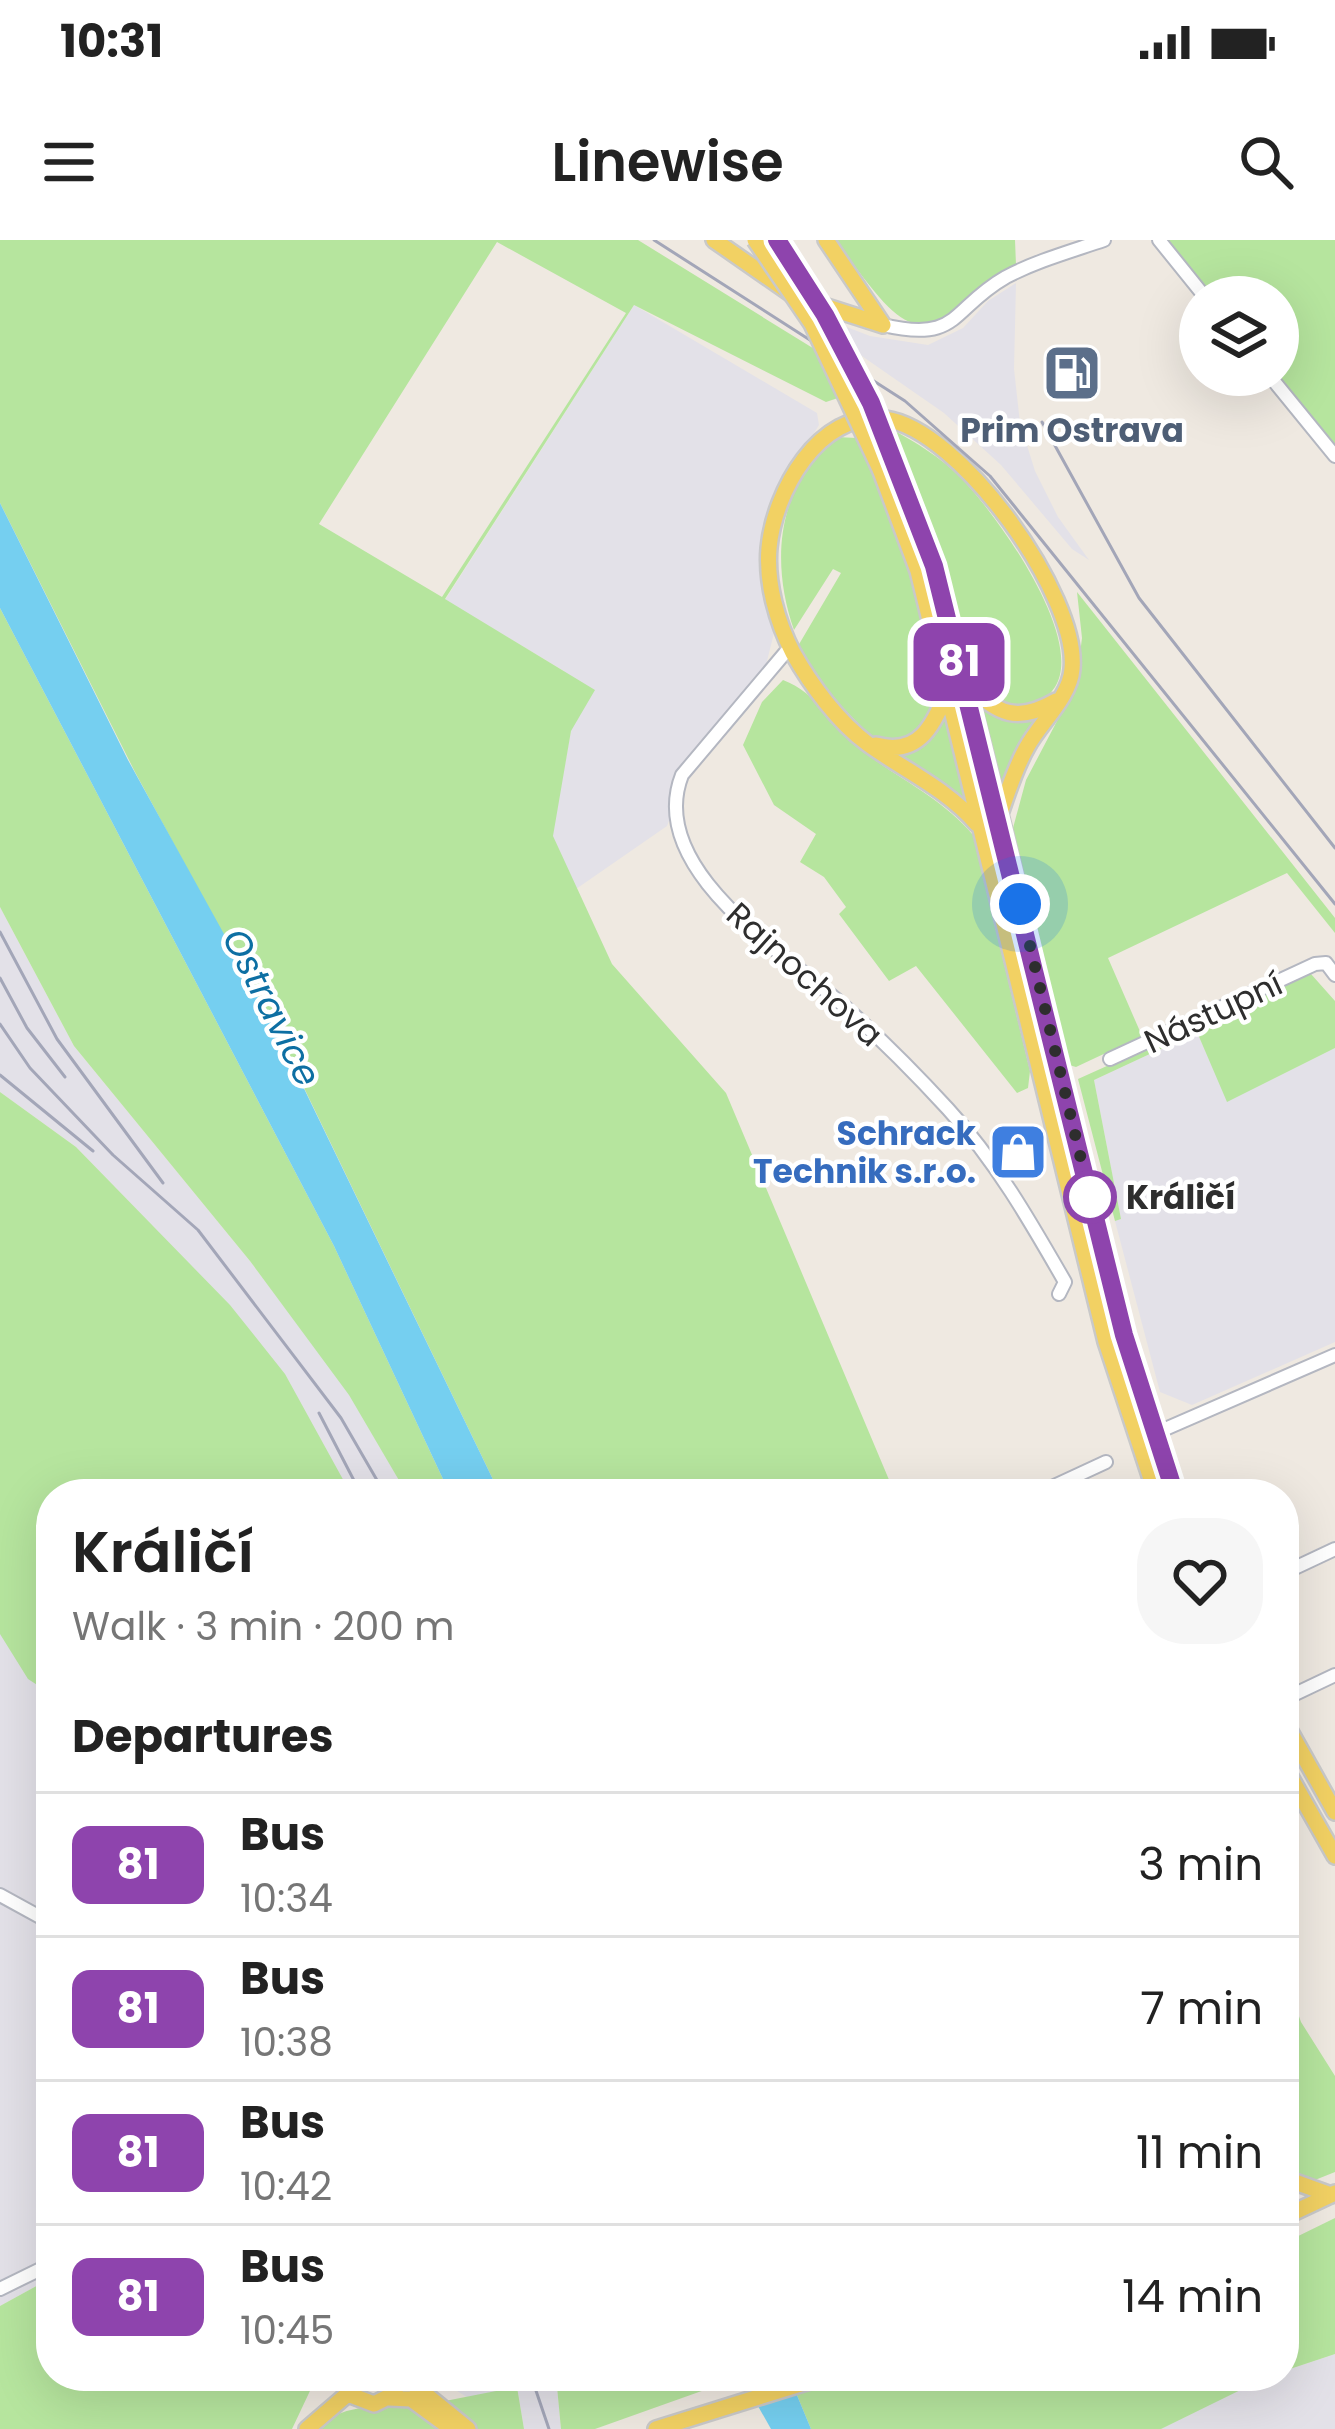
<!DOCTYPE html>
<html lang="en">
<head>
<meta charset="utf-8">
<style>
	body { margin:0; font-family:Poppins,sans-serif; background:#f6f6f6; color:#222; height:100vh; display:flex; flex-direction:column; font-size:45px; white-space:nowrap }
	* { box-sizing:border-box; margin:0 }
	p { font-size:39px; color:#767676 }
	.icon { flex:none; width:66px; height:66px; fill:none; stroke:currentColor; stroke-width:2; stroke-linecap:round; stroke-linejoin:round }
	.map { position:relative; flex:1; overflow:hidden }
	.sheet { position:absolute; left:36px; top:1239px; width:1263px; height:912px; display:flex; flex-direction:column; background:#fff; border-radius:48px; box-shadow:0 12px 48px #0002 }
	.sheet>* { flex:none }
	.badge { padding:0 24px; border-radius:18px; font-size:42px; line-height:78px }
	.controls { position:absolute; left:1179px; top:36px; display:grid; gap:24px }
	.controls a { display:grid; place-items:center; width:120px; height:120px; border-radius:50%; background:#fff; box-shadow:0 12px 48px #0002; font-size:60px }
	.you { position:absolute; width:60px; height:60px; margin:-30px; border:9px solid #fff; border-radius:50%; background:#1a73e8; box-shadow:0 0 0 18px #1a73e833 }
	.map>.badge { position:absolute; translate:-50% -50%; box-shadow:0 0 0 6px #fff }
	h2 { padding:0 36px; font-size:45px; line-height:108px }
	.round { display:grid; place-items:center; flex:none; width:126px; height:126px; border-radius:48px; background:#f6f6f6 }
	.overview { display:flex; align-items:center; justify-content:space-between; height:204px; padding:0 36px }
	h1 { font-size:57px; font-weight:600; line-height:90px }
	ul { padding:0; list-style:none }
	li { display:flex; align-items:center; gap:36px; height:144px; padding:0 36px; border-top:3px solid #e0e0e0 }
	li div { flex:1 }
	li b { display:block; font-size:45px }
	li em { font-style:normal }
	li .badge { min-width:132px; font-weight:700; text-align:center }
	.status { display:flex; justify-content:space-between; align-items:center; height:84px; padding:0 60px; background:#fff; direction:ltr }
	.status svg { height:33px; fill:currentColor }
	header { display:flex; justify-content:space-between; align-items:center; height:156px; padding:0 36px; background:#fff; font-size:54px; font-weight:600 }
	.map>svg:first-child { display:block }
</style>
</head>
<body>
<div class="status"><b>10:31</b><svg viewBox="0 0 49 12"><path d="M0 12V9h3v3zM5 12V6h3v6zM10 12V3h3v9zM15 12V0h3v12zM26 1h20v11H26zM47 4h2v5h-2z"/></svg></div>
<header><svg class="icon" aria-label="menu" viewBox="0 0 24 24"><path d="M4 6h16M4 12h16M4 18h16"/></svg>Linewise<svg class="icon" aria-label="search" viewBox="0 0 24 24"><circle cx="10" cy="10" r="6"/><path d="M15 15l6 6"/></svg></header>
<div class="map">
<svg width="1335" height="2189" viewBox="0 0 1335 2189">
	<rect width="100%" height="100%" fill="#efe9e1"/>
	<path fill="#e3e1e8" d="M1016,43l-2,86 6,54 15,48 23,46 31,43 -17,-11 -71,-84 -57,-52 -157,-109 83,32 58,9 35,-17 25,-27z
		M634,65l183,108 2,12 -44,70 -9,31 -5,32 13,75 -10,40 -74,92 -23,61 -91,63 -24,-54 19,-104 -7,-60 -119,-71z
		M0,667l74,139 176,215 100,134 57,99h-356v784l-51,28v-972l229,-29 -153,-158 -76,-55z
		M1197,792l31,69 107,-53v294l-143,63 -32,-13 -45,-171 6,-2 -27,-139z
		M1335,2114v75h-174l99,-50 24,-3v-5z
		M434,2136h122l5,53h-37l-7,-42 -49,11z"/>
	<path fill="#b6e59e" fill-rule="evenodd" d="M0,0h638l178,110 22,48 -12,4 -192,-97 -189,294 150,91 -24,41 -18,105 59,128 114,129 169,401h-395l-207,-429 -158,-293 -135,-269zM497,2l129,71 -184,284 -123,-73z
		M835,0h180l1,25c-105,84 -102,80 -181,-25z
		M1168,0h167v207l-58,-72 1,-78h-64z
		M893,190c24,13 47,27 67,47 35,35 126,161 95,210 -21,33 -66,18 -82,-12 -11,-22 -11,-49 -17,-72 -18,-58 -43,-116 -63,-173z
		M836,197l21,1c20,49 95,221 79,267 -5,16 -17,26 -29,36l-33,-1 -47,-49 -29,-45 43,-73 -8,-4 -39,61c-24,-69 -17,-144 42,-193z
		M1077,352l258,326v15l-48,-60 -179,85 34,78 -66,31 -7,-2 -56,-237 13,-48 50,-95 6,-47z
		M0,368l334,638 116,248h-43l-58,-99 -99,-134 -176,-215 -74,-139z
		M783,440c35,13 49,46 77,69 38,30 81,48 113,86l57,236 -2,17 -11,5 -101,-127 -27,15 -50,-67 7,-7 -22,-30 -24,-15 16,-28 -42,-29 -31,-60 19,-43z
		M983,468c21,12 35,16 59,6l-40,80z
		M946,471l23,95 -80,-52 22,-3z
		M1311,734l24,27v47l-108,54 -30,-70 -103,48 27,139 -6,2 -37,-142z
		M0,852l76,55 154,158 55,69 66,120h-300v200l-23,-15 -28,-45z
		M1284,1733l17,49 34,54v96l-25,10 -26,-16z
		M1335,1978v136l-51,17v-128z
		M51,2038v98h266l-25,53h-292v-123z
		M556,2136l185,1 -146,52h-34z
		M789,2136h72l2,7 18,-7h263l11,11 28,-11h86l-108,53h-350z
		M517,2147l7,42h-49l-30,-28z
		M405,2163l40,26h-129c25,-25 57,-21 89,-26z"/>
	<path fill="#75cff0" d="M0,263l128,257 139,252 233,482h-50l-116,-248 -334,-638z
		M741,2136h48l22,53h-40z"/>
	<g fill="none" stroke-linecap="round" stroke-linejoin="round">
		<g stroke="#b4b7c1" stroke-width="16">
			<path id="minor" d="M1159,0l46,57
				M883,85c77,18 67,-16 123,-48 30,-16 66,-26 98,-37
				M1269,135l66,81
				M790,407l-108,128c-37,94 103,178 162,231 36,32 71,67 104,103 47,51 82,112 117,173l-6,12
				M1110,819l205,-95 11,-1 9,12
				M1149,1196l186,-81
				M1037,1254l69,-32
				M1284,1333l51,-24
				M1295,1454l40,-19
				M0,1655l51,28
				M0,2049l51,-25"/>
		</g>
		<g stroke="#c9c9c9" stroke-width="20">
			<path id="major" d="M714,0l82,57 87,28
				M826,0l57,85
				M880,229l38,102 188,771 50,152
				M901,233c79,223 125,458 181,688 27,112 52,225 93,333
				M968,444c29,31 50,39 88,17
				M876,505c44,12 58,-21 72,-56
				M977,584c-30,-35 -73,-54 -109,-80 -30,-22 -57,-59 -75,-91 -16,-31 -27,-70 -24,-105 5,-55 49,-138 116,-129 75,10 194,177 187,250 -2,28 -32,54 -45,78 -12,21 -19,44 -27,67
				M1284,1481l51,91
				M1284,1526l51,90
				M1284,1938l47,17
				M1284,1977l51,-24
				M345,2136l8,20 21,8 20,-10 6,-18
				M403,2136l65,53
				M390,2158l21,1 41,30
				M307,2189l43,-37
				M656,2189l170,-53"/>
		</g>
		<use href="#minor" stroke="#fff" stroke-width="12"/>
		<use href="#major" stroke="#f2d163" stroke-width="15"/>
		<path stroke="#a3a6b8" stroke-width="3" d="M654,0l251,161 85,75 345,428
			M1042,182l97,176 196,250
			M0,692l57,107 106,144
			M0,738l27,50 38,49
			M0,784l30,44 83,87 85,75 143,188 44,76
			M0,835l93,76
			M319,1173l42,81
			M531,2136l18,53"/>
		<g stroke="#c9c9c9" stroke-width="20" stroke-linecap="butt">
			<path id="major-bridge" d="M755,0l57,84 68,145
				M777,0l78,131 46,102"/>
		</g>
		<use href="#major-bridge" stroke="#f2d163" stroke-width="15"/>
	</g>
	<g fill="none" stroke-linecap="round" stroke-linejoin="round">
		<g stroke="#fff" stroke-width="27">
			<path id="line" d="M777,0l48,75 46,88 63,163 190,769 51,159"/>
		</g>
		<use href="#line" stroke="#8e44ad" stroke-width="18"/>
		<path stroke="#2e2e2e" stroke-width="12" stroke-dasharray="0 21.6" d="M1020,664l70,293"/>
	</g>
	<defs>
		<g id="fuel-square" transform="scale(3)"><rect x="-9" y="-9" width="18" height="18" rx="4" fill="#5c6f8a" stroke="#fff"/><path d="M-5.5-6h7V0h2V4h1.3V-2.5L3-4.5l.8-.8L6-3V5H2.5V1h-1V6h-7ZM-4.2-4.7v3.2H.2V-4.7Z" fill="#fff"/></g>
		<g id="shop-square" transform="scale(3)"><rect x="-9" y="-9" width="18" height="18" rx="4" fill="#3f7fe0" stroke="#fff"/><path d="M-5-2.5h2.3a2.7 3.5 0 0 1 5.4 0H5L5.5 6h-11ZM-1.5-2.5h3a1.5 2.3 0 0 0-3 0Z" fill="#fff"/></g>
	</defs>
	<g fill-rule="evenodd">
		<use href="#fuel-square" x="1072" y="133"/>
		<use href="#shop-square" x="1018" y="912"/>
	</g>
	<circle fill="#fff" stroke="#8e44ad" stroke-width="6" cx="1090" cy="957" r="24"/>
	<g text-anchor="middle" stroke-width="9" stroke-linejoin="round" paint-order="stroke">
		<g font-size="33" font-weight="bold" fill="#4e5e75" stroke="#fff">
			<text x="1072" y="202">Prim Ostrava</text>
		</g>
		<g font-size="33" fill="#2e2e2e" stroke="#fff">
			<text transform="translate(805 734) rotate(42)" y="12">Rajnochova</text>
			<text transform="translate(1213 772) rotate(-25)" y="12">Nástupní</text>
		</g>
		<g font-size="33" font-weight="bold" fill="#366cbe" stroke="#fff" text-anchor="end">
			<text x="976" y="905">Schrack<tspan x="976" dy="38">Technik s.r.o.</tspan></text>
		</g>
		<g font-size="33" font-weight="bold" fill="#2e2e2e" stroke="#fff" text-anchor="start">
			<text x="1126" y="969">Králičí</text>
		</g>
		<g font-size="36" font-style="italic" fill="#0d6fa3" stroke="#fff">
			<text transform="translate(272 767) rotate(63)" y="13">Ostravice</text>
		</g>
	</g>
</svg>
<div class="controls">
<a><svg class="icon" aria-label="layers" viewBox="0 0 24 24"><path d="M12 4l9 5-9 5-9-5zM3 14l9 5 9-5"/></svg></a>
</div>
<div class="you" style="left:1020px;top:664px"></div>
<b class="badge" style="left:959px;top:422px;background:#8e44ad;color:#fff">81</b>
<section class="sheet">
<div class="overview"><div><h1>Králičí</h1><p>Walk · 3 min · 200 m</p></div><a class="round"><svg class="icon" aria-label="heart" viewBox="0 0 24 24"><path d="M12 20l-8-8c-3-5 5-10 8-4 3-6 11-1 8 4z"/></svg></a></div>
<h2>Departures</h2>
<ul>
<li><span class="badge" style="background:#8e44ad;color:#fff">81</span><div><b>Bus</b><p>10:34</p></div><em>3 min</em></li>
<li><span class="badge" style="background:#8e44ad;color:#fff">81</span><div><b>Bus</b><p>10:38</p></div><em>7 min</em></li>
<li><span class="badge" style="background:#8e44ad;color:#fff">81</span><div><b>Bus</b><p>10:42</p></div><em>11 min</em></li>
<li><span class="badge" style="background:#8e44ad;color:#fff">81</span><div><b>Bus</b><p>10:45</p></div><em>14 min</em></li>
</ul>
</section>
</div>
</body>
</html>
